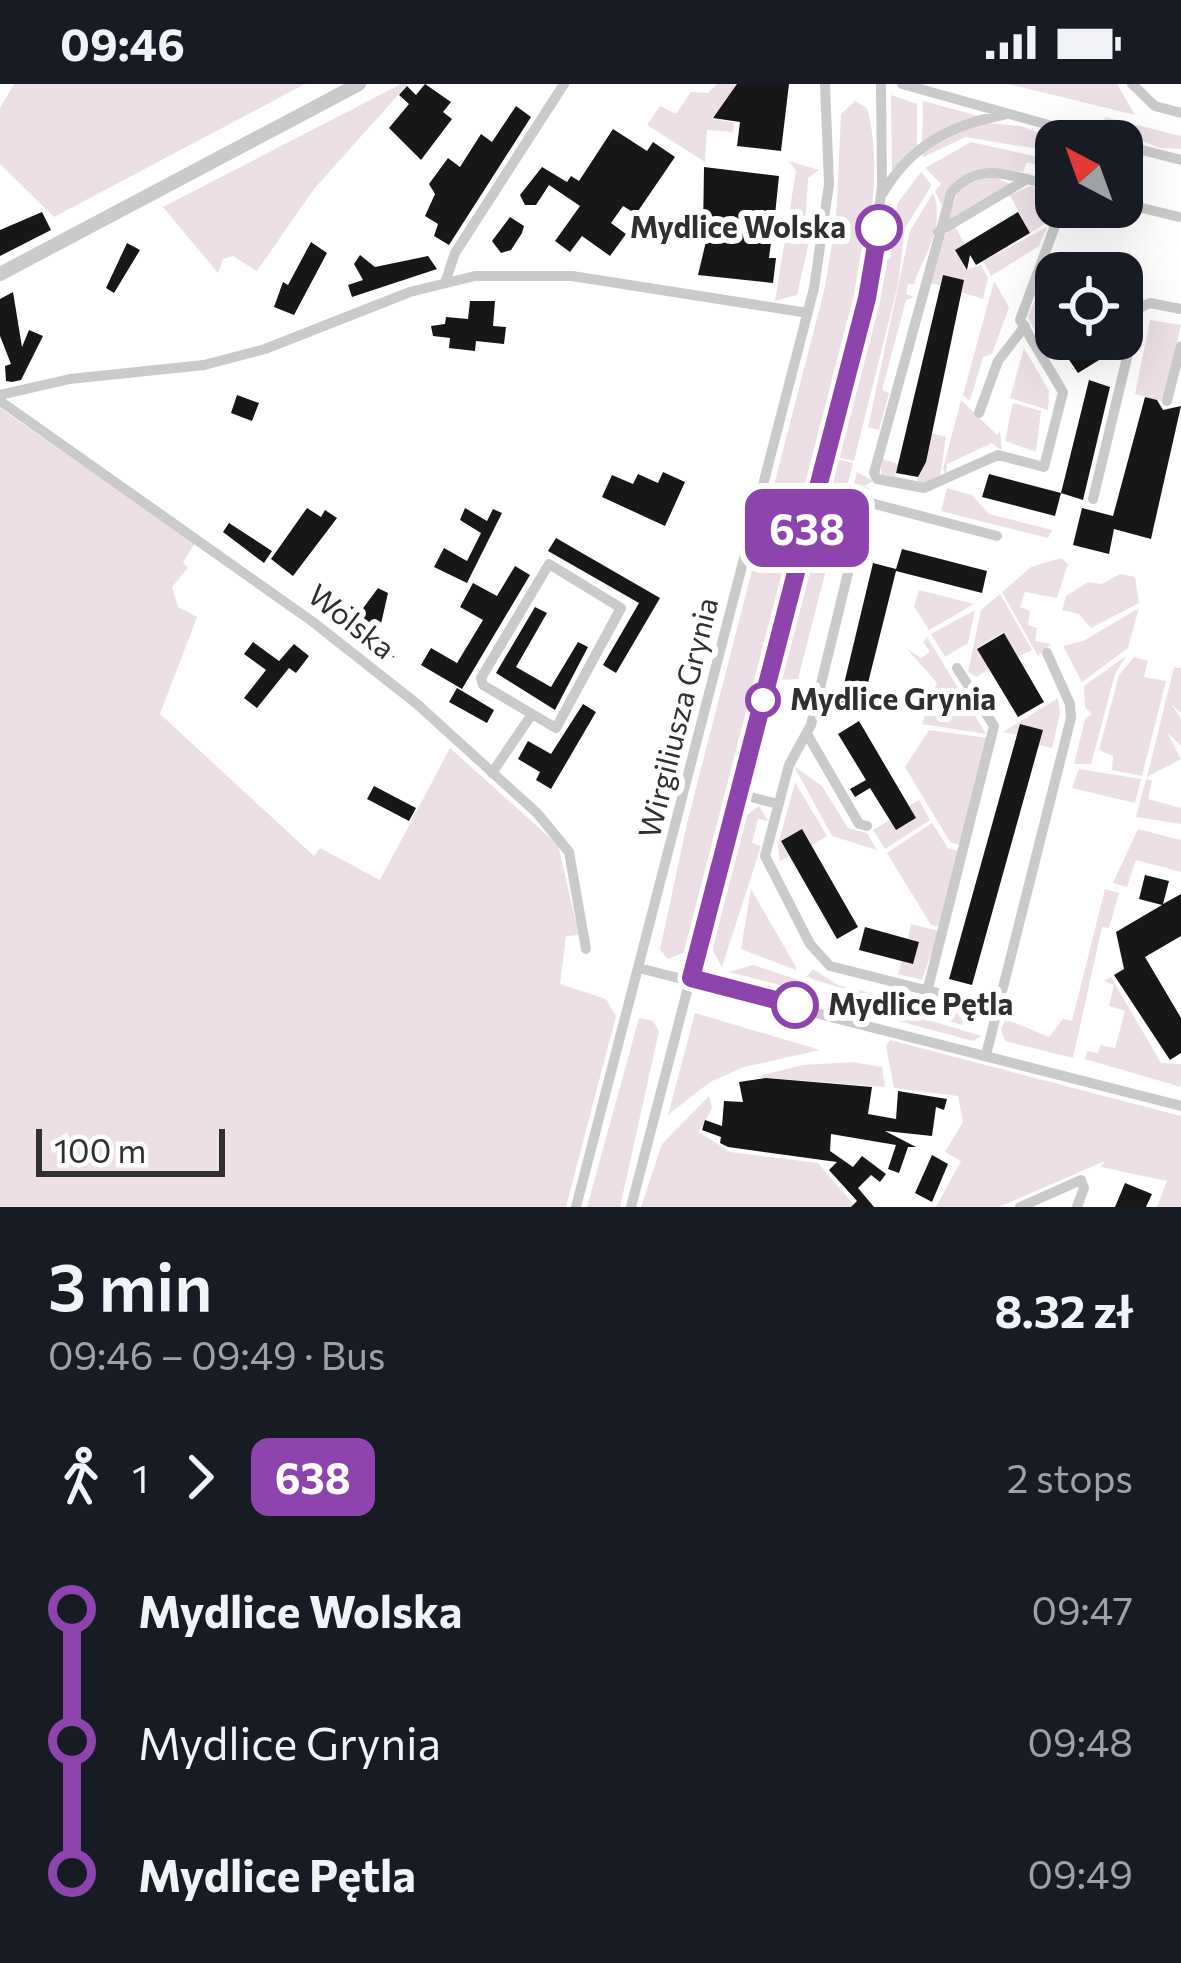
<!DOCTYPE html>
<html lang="en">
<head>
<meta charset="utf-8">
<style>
	body { margin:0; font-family:Commissioner,sans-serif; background:#20242c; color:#f1f3f6; height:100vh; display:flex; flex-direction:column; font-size:45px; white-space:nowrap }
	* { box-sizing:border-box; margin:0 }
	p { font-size:39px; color:#9ea1a6 }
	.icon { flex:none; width:66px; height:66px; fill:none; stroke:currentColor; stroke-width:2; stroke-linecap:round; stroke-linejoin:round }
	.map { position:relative; height:1123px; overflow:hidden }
	.panel { display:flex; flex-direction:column; background:#171b24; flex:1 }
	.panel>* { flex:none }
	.badge { padding:0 24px; border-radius:18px; font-size:42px; line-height:78px }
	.needle { width:78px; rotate:319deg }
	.buttons { position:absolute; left:1035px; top:36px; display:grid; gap:24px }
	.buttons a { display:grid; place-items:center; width:108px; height:108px; border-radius:24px; background:#171b24; box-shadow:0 12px 48px #0002; font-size:60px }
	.scale { position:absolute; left:36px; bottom:30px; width:189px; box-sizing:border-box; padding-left:12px; border:6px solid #303030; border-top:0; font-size:33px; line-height:42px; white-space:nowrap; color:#303030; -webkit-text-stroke:9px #fff; paint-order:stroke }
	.map>.badge { position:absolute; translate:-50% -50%; box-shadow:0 0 0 6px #fff }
	.legs { display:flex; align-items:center; gap:18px; height:132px; padding:0 48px; font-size:39px }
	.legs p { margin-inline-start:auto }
	.headline { display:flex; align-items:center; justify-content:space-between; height:204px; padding:0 48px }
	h1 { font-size:66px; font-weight:600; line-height:90px }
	ul { padding:0 48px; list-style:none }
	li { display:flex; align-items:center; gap:42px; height:132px; font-size:45px }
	li i { display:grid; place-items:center; width:18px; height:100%; margin:0 15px; background:currentColor }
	li i::after { content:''; width:30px; height:30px; margin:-15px; border:9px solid; border-radius:50%; background:#171b24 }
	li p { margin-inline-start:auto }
	li:first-child i { background:linear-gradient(#0000 50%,currentColor 0) }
	li:last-child i { background:linear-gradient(currentColor 50%,#0000 0) }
	.status { display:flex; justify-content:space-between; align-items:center; height:84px; padding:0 60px; background:#171b24; direction:ltr }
	.status svg { height:33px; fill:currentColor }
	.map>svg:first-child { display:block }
</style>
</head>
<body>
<div class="status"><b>09:46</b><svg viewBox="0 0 49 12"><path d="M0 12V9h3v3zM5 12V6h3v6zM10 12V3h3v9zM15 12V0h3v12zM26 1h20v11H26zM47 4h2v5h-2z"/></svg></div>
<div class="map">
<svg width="1181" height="1123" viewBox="0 0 1181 1123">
	<rect width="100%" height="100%" fill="#fff"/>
	<path fill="#ece0e6" d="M14,0h291l-251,133 -54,-53v-56z
		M401,0h7l-94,105 -57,82 -24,-15 -10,3 -5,14 -55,-66z
		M717,0h23l-29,35 23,3 -1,10 -26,-2 -2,32 -58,-37 13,-19 16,8 15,-22 17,1z
		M1009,0h108l18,31z
		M891,11l26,9v43l-25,24z
		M855,17l12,7c16,58 2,126 -8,185l-172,658 -19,8 -8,-9 27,-127 138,-536 11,-67 5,-106z
		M923,17l56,15 -57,26z
		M1105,33l76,19v13l-21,-1 -57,-22z
		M989,39l32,3 39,15 -4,11 -90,-15 -43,20 -1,-6 35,-21z
		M971,58l85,19v9l-29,-8 -4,10c-36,-5 -67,-6 -81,34l-7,-15 6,-7 -16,-16z
		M789,77l30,9 -11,8 -3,48 10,-5v17l-5,-1 -13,58 -22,6 21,-130z
		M921,88l11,13 -27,43 -7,56 -44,177 -17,-4 48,-198h5l7,-55z
		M987,90l23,10 -65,39 15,-35z
		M1030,102l26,8c0,22 -5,27 -26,39l-20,-38z
		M933,109c14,34 -11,64 -19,91h-6l-2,10 8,3 -8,3 -24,90 7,3 -10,37 -11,-3 42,-196z
		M955,143l10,17 -10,6 11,20 15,-5 7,13 -5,21 -22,-7 2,-12 -20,-5 -3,10 -11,-2 13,-46z
		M1047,143l-8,19 -48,30 -8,-15z
		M1051,176l22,4 6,9h-23v21l-18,10 17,31 -14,8 -13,-26z
		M994,197l15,26 -17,47 -9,3 -13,44 -7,-6z
		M1150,236l31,5 -17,77 -29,-8z
		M1024,264l25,43 -1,19 -38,-12z
		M961,316l36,35 3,-4 2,20 -10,-8 -45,21 -1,11 -3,-6z
		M1013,319l28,8 -5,41 -31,-11z
		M0,324l195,135 -12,19 5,6 -16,19 6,20 19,10 -37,97 154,142 6,-8 60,32 70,-132 108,97 21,90 -13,1 -6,48 46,15 10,17 -50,191h-566z
		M930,349l16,4 -6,40 -16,8 -43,-10 1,-16 16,5 -3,12 22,5z
		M836,375l17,4 -5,20 6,1 3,-12 16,9 -9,5 7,3 -25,3 -48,187 -20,1z
		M947,404l25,7 17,19 63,16 -4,8 -107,-27z
		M1061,474l7,6 -11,34 -32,-6 -5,15 10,4 -2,14 9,3 -2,13 16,3 -13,12 -36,-64 29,-25z
		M1120,490l15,3 4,26 -48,25 -12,-14 -17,-4 4,-14 22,-14 14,2z
		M919,506l55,14 -45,26 -15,-24z
		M1000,510l32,56 -14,7 -15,-25 -26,16 12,21 -12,8 -9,-5 13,-62z
		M1139,524l-11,40 -46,34 -19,-36 20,-5z
		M975,526l-7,33 -23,14 -14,-23z
		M927,553l59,97 -64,-10 15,-41 -30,-34 14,9 9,-6 -7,-10z
		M1126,572l-11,18 -24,90h-17l11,-45 7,-5 -7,-7 -1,-21z
		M1134,573l14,4 -4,16 22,4 -24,95 -30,-6 1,-14 -14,-6 20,-75z
		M1174,583l7,1v45l-9,-8 9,14v27l-14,-14 14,27 -34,18z
		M1058,614l2,15 -8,35 -13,-3 4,-15 -22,-6 -4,11 -14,-3z
		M929,646l58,8 -27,107 -10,-3 -45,-75z
		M794,682l28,20 26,42 19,5 10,17 -45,-14z
		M1079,685l62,10 -6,24 -63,-15z
		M1146,695l6,2 -4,18 33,9v16l-45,-7z
		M795,698l32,54 -16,10 -10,-16 -20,11 8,15 -9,5 -2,-16z
		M919,716l11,20 -45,29 -12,-19 17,-10 6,10 20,-11 -7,-13z
		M759,722l9,15 -10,-2 -6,24 9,3 -39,121 -9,-16 -1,-16 31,-117z
		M932,739l16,25 10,3 -18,76 -9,-2 -44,-72z
		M1138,745l43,11v32l-45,-12 -9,27 -14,-4z
		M751,805l45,78v3l-55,-21z
		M1105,805l14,4 -10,35 -7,-1 -29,131 -68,-17 -4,-12 5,-10 43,18 14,-18 9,2z
		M911,840l28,7 -17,49 -24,-6 4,-13 11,2 6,-21 -11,-3z
		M753,881l49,16 -2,9 -72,-18z
		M813,885l25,16 124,30 3,-8 12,3 -15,15 -150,-46 -5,-3z
		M1111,893l50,86 20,1v23l-96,-28 2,-8 11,2 3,-8 14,3 10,-37 -16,-5 5,-21 -10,-4z
		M837,909l145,43 -9,5 -149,-40z
		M695,929l125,37 -76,17 -34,15 -42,33z
		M639,934l14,3 6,10 -39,176h-33z
		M890,956l291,76v91h-24l10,-26 -66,-14 4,-6 -106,46h-63l25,-46 -16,-9 18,-30 -5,-26 -64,-8 -8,-42z
		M852,978l30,5 3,20 -130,-10 47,-12z
		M709,1012l3,12 -13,24 31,20 88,11 38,44h-215l21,-63z"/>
	<path fill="#171717" d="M425,0l26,18 -8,10 9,7 -31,41 -32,-32 20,-24 -10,-9 8,-9 9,9z
		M737,0h52l-8,67 -44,-5 3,-24 -27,-4z
		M516,22l15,11 -82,128 -15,-9 4,-12 -13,-8 10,-22 -6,-10 19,-26 12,9 21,-33 11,8z
		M613,45l34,22 6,-9 22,15 -39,57 -13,-8 -12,17 15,11 -16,22 -28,-20 -12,16 -15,-11 25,-35 -31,-21 -13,20h-11l-5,-10 22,-28 25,15 4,-6 8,5z
		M704,83l75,9 -4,39 6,1 -1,12 -7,-1 -4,31h7l-3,25 -75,-8 10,-42 -5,-1z
		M42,128l9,18 -51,26v-26z
		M1018,128l12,21 -54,32 -6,-10 -3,15 -12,-20z
		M510,133l14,9 -2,7 -11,17 -10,3 -9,-12z
		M311,158l16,11 -33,62 -20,-8 9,-25 5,3z
		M127,159l13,7 -26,43 -8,-5z
		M360,171l15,12 53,-11 9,13 -85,28 -4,-12 15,-5 -9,-16z
		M943,191l21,5 -38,182 -8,15 -22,-4z
		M13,208l9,55 7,-17 14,6 -22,44 -9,2 -6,-1 -1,-15 6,-2 -11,-28v-37z
		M470,217h25l-2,25 13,1 -2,17 -28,-3 -1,10 -26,-3 1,-10 -17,-2 -2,-10 14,-2 1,-7 22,2z
		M1055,255h38l11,18 -26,16z
		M1089,296l21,7 -27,113 -22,-7z
		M237,311l22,8 -7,18 -21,-8z
		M1145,313l12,3 6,10 18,-4 -30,133 -37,-10 -5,25 -36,-9 9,-37 31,8z
		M663,388l22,10 -20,44 -63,-29 10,-22 21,9 5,-10 20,9z
		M989,390l72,19 -6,23 -73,-19z
		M307,424l14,9 4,-7 12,8 -44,58 -22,-17z
		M465,424l22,13 6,-12 9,4 -35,70 -33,-16 10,-19 23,13 14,-28 -21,-13z
		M229,439l43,28 -8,12 -41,-31z
		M556,454l104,60 -44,75 -13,-8 36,-62 -91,-52z
		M902,465l85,22 -5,22 -86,-22 -36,144 -22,-6 35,-146 23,6z
		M515,482l15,9 -68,114 -41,-24 10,-17 26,15 26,-43 -23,-13 13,-24 24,13z
		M378,504l10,5 -10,44 17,21 -51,-28 7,-24 10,5z
		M535,523l12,6 -31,54 35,20 27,-45 10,5 -33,63 -59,-37z
		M1004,549l40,69 -26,15 -41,-68z
		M253,558l26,19 15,-17 15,12 -13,17 -7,-5 -32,40 -13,-10 22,-28 -22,-16z
		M457,604l37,22 -7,13 -38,-21z
		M583,620l13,8 -45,77 -15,-9 4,-8 -22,-13 10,-18 23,13z
		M859,637l57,97 -20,12 -26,-42 -15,9 -5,-8 16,-9 -28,-46z
		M1020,640l23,6 -71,255 -23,-6z
		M374,702l42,22 -7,13 -42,-22z
		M802,745l56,98 -21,12 -56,-98z
		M1145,791l24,6 -6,23 18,-10v42l-36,21 36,61v35l-11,7 -56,-85 10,-6 -8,-37 46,-27 -23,-6z
		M865,843l54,15 -6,22 -54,-14z
		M766,994l106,9 -4,27 28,5 2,-28 49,8 -3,11 -8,-3 -4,29 -47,-5 31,16h-8l-9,26 -11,-4 8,-24 -65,-11 -1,17 23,16 9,-11 24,18 -6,8 -9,-7 -13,13 16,19h-23l6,-6 -28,-31 8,-8 -109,-15 -8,-4 1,-6 -19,-7 3,-10 17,6 2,-25 19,1 -4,-20z
		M932,1071l16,9 -16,38 -17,-9z
		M1125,1099l27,11 -6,13h-31z"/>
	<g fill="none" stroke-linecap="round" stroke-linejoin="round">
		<path stroke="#cacaca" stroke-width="10" d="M902,0l204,57
			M1132,0l23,22 26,7
			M1122,61l59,15
			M1027,95c-31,-7 -53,-13 -76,14l-77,280 3,6 47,9 74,-33 46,12 19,-75 -43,-72 42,-113
			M883,109c28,-48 68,-68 120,-78
			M1122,119l57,14
			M938,148l89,-53 29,8
			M446,196l9,-27 109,-169
			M0,311l70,-16 134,-14 61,-16 145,-57 65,-16h97l236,37
			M0,317l313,221 104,82 120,109 32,39 17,97
			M1167,317l14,-55
			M979,329l19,-52 27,-35
			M1093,415l46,-191 11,-5 31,6
			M997,452l-126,-33 -7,4 -53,218 -22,40 -24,91 45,88 20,22 167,42
			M807,650l52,90 8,2
			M492,689l40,-59 -49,-29 -2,-7 68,-114 72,44 -65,120 -24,-14
			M739,710l39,10
			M639,884l542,138
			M927,908l67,-266 -37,-58
			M986,971l85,-337 -1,-14 -23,-51
			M576,1123l238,-919 15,-104 -4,-100
			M631,1123l236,-909 15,-111 -1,-103
			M1020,1123l61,-27 3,8 -7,19"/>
		<path stroke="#cacaca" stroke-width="14" d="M0,190l359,-190"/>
	</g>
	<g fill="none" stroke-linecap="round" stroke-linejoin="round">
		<g stroke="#fff" stroke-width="27">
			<path id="line-1" d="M795,921l-104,-27 176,-680 12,-70"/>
		</g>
		<use href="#line-1" stroke="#8e44ad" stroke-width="18"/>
	</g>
	<g fill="#fff" stroke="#8e44ad" stroke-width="6">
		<circle cx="879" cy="144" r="21"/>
		<circle cx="763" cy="616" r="15"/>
		<circle cx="795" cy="921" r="21"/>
	</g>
	<g text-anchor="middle" stroke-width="12" stroke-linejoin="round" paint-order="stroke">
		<g font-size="30" font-weight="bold" fill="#303030" stroke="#fff" text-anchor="start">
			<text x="846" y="154" text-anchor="end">Mydlice Wolska</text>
			<text x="790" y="626">Mydlice Grynia</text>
			<text x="828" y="931">Mydlice Pętla</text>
		</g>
		<g font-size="30" fill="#303030" stroke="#fff">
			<text transform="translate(351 538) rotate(38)" y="10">Wolska</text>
			<text transform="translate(679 634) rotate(-76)" y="10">Wirgiliusza Grynia</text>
		</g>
	</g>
</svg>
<div class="buttons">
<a><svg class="needle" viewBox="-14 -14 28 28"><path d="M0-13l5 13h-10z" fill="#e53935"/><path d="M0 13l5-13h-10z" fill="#9ea1a6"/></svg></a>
<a><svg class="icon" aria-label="locate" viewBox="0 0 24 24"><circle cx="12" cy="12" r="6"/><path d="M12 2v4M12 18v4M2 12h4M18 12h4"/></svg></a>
</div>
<div class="scale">100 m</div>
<b class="badge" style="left:807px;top:444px;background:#8e44ad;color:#fff">638</b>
</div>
<section class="panel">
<div class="headline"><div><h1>3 min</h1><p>09:46 – 09:49 · Bus</p></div><b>8.32 zł</b></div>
<div class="legs"><svg class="icon" aria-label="walk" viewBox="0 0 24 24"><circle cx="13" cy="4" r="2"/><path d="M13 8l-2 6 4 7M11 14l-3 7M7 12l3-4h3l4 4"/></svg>1<svg class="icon" aria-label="forward" viewBox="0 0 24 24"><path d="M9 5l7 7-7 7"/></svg><b class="badge" style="background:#8e44ad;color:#fff">638</b><p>2 stops</p></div>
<ul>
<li><i style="color:#8e44ad"></i><b>Mydlice Wolska</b><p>09:47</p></li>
<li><i style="color:#8e44ad"></i><span>Mydlice Grynia</span><p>09:48</p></li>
<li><i style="color:#8e44ad"></i><b>Mydlice Pętla</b><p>09:49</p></li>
</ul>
</section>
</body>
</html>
